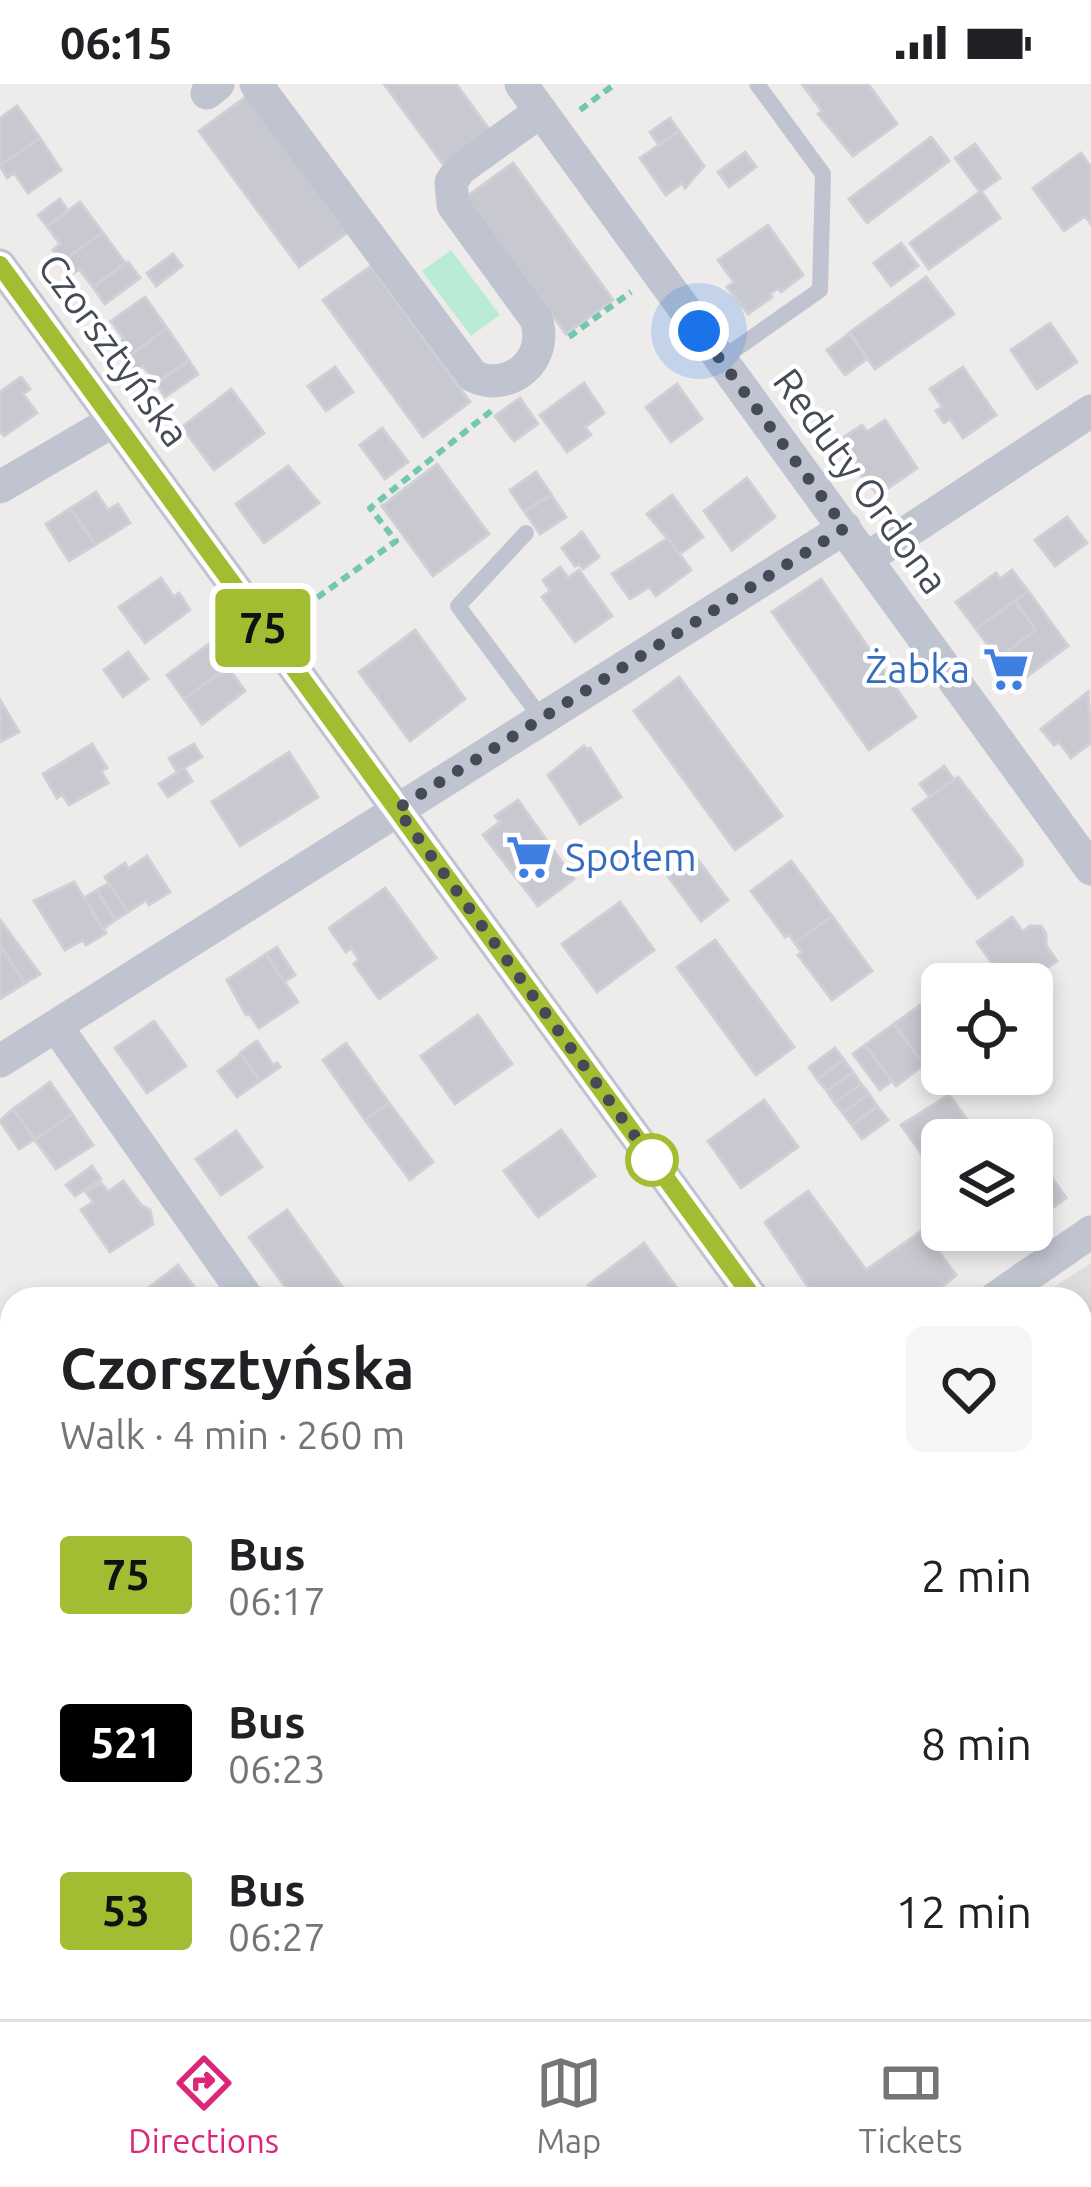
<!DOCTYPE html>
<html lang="en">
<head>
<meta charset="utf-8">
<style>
	body { margin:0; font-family:Ubuntu,sans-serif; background:#f6f6f6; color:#202124; height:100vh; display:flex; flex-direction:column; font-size:45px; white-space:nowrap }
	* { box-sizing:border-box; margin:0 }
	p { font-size:39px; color:#757577 }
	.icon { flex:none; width:66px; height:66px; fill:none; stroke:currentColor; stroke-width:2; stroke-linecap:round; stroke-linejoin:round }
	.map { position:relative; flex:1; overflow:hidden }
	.drawer { position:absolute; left:0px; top:1203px; width:1092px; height:732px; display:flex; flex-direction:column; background:#fff; border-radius:36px 36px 0 0; box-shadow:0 6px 18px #0003 }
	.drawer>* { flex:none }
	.badge { padding:0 24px; border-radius:9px; font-size:42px; line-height:78px }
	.controls { position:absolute; left:921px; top:879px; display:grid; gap:24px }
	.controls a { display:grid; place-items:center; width:132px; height:132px; border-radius:18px; background:#fff; box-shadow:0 6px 18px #0003; font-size:60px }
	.you { position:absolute; width:60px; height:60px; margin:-30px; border:9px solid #fff; border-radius:50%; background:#1a73e8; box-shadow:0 0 0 18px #1a73e833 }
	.map>.badge { position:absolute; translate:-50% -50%; box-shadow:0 0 0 6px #fff }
	.round { display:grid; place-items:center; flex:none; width:126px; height:126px; border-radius:18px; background:#f6f6f6 }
	.head { display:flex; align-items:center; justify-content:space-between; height:204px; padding:0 60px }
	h1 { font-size:57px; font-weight:600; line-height:90px }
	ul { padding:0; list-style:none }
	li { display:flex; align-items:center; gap:36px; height:168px; padding:0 60px }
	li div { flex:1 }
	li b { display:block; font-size:45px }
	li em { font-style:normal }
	li .badge { min-width:132px; font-weight:700; text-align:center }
	.status { display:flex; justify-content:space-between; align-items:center; height:84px; padding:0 60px; background:#fff; direction:ltr }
	.status svg { height:33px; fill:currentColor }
	.menu { display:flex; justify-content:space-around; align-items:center; height:168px; border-top:3px solid #e0e0e0; background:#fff; font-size:33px; color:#757577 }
	.menu a { display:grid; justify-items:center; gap:6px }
	.menu .active { color:#db2777 }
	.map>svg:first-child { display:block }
</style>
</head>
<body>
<div class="status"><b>06:15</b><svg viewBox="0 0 49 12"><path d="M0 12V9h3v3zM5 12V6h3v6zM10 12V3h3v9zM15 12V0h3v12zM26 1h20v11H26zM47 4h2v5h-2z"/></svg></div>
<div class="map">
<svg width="1091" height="1935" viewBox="0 0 1091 1935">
	<rect width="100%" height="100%" fill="#eeebeb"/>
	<path fill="#dfdddc" d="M1091,1179v444l-11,-14v-394h-45z"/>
	<path fill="#baebd7" d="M451,166l49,65 -29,21 -49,-65z"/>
	<path fill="#c8c9d0" stroke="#cfd0d7" stroke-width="3" d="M384,0h72l33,45 -47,34z
		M802,0h66l29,40 -44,32 -35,-42 4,-3z
		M247,12l100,137 -48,34 -100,-136z
		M17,22l23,32 -40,27v-47z
		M670,34l9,13 -20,14 -9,-13z
		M679,47l25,35 -19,22 -3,-5 -16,12 -26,-37z
		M931,53l18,24 -82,62 -18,-24z
		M40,54l21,32 -33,23 -14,-20 -7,5 -7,-13z
		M975,60l25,34 -20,14 -25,-34z
		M745,68l11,15 -27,20 -11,-15z
		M1081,69l10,14v57l-6,-8 -21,15 -31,-43z
		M513,79l100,137 -47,34 -100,-137z
		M981,107l19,27 -71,51 -19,-26z
		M60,115l8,12 -21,15 -9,-11z
		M80,118l23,31 -41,28 -9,-11 7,-6 -13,-18z
		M768,141l35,50 -22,17 -3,-4 -8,6 2,3 -24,17 -21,-27 7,-5 -16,-22z
		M103,149l22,30 -32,24 -14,-18 -7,5 -10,-13z
		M901,159l17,23 -27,20 -17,-23z
		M173,170l9,12 -26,20 -9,-13z
		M128,178l12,16 -35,26 -12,-17z
		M371,182l99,136 -47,35 -100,-137z
		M926,193l28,37 -79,55 -26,-36z
		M145,213l22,31 -40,30 -10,-14 7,-5 -13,-18z
		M1050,239l27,39 -40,27 -26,-39z
		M167,244l22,32 -33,23 -13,-17 -7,5 -9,-13z
		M850,249l18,25 -23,17 -18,-25z
		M189,277l9,13 -33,23 -9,-14z
		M335,283l18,25 -27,19 -18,-25z
		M963,283l33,48 -33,23 -13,-19 -6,4 -8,-12 6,-4 -12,-18z
		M21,293l9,12 -7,5 14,19 -33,23 -4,-5v-39z
		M584,299l20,30 -19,14 6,8 -24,17 -27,-37z
		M677,300l25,35 -31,23 -25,-35z
		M231,305l33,44 -50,37 -32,-43z
		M520,314l18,26 -24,17 -19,-25z
		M885,336l32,48 -39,27 -24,-28 4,-2 -17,-26 21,-14 5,7z
		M382,344l26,34 -23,17 -25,-34z
		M437,380l52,70 -56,42 -51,-70z
		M288,382l31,37 -55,40 -28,-39z
		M536,388l15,22 -27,17 -14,-21z
		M747,394l28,39 -43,33 -28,-39z
		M96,408l12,18 10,-6 12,19 -35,22 -24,-37z
		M551,411l15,22 -26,17 -15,-22z
		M672,411l31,42 -23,17 -33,-40z
		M71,424l24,37 -26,16 -23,-37z
		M1067,433l20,26 -32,23 -20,-26z
		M582,448l17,25 -16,12 -4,-5 -4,2 -13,-18z
		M668,454l23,32 -35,26 -7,-9 -19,12 -18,-25z
		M560,483l8,11 11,-8 33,46 -37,26 -33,-45 8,-6 -7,-11z
		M1012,486l16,21 -52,38 -20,-27 40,-29 4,6z
		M161,494l13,19 5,-4 11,17 -45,33 -26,-36z
		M821,495l95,138 -47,33 -97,-138z
		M1028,507l40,55 -51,38 -19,-26 38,-28 -21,-29z
		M1015,517l21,29 -38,28 -22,-29z
		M415,546l50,69 -55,42 -51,-69z
		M210,559l18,24 -44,32 -17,-24z
		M128,568l20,27 -25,18 -19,-27z
		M228,583l17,24 -43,33 -18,-25z
		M679,593l103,139 -47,34 -101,-139z
		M1088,608l3,51 -20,15 -12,-16 -5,3 -13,-16z
		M0,616l19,32 -19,10z
		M92,660l15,24 -6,3 7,12 -39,22 -7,-11 -5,4 -14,-24z
		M194,660l8,13 -25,15 -8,-14z
		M584,662l3,4 3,-2 31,49 -41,27 -32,-49z
		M289,668l29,45 -78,49 -28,-44z
		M944,682l10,14 -24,17 -10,-13z
		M184,684l8,13 -24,16 -9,-13z
		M958,693l64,83v5l-44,33 -65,-89z
		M518,716l56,79 -36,27 -55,-71 17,-13 -5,-6z
		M692,768l36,48 -27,21 -36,-49z
		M147,772l23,36 -21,13 -3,-5 -18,12 -23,-35 20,-14 3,6z
		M791,777l41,55 -37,27 -6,-9 -4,3 -34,-46z
		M74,798l32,51 -20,12 -3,-5 -18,10 -31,-49z
		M109,799l19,29 -13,8 -18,-30z
		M385,804l51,70 -57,41 -25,-35 5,-4 -8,-12 -5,4 -17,-24z
		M97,806l18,30 -12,9 -19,-31z
		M620,818l34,48 -57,42 -35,-48z
		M832,832l40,55 -40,29 -34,-45 4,-3 -7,-9z
		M1012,833l11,15 7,-6h11l5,8v11l11,16 -16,11 3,5 -12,10 -4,-6 -21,3 -30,-42z
		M0,836l40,54 -15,9 -25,-38z
		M715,856l79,107 -38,28 -79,-108z
		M0,861l25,38 -25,16z
		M277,863l18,28 -11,7 -18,-28z
		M266,870l32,48 -39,26 -10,-15 -3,2 -19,-35z
		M923,919l19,26v23l-18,13 -30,-41z
		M478,931l34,49 -57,40 -34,-48z
		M154,937l32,45 -39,27 -32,-45z
		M894,940l30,41 -28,21 -31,-41z
		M257,957l16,24 4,-2 3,4 -20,14 -20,-28z
		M346,959l43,60 -24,17 -42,-60z
		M865,961l27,36 -12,9 -27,-36z
		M835,964l9,12 -27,19 -8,-12z
		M241,970l19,27 -23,16 -19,-26z
		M844,976l9,12 -26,19 -10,-12z
		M853,988l8,12 -26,19 -8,-12z
		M50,998l22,32 -37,26 -22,-31z
		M861,1000l8,10 -26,19 -8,-10z
		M869,1010l8,12 -25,19 -9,-12z
		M949,1011l33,45h-40v23l-9,7 -32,-45z
		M764,1016l34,47 -57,41 -33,-47z
		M389,1019l44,59 -23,18 -45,-60z
		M877,1022l11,14 -26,19 -10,-14z
		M13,1025l22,30 -16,10 -19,-28z
		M72,1030l21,31 -37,24 -21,-29z
		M561,1046l34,46 -57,41 -34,-46z
		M236,1047l26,36 -41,28 -25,-36z
		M92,1082l9,13 -26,17 -9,-11z
		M1048,1088l18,26 -12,9 -19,-26z
		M123,1097l18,24 9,5 3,14 -43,28 -29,-42 12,-8 -7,-10 15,-9 7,9z
		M1035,1097l19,26 -22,15v-39z
		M808,1107l58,79 57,-40 33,45 -28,24h-112l-51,-77z
		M287,1126l59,82 -10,7h-42l-45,-62z
		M644,1159l35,48 -12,8h-68l-11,-14z
		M178,1181l25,34h-64l-2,-2z
		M1091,1224v79l-11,8v-78z
		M12,1419v54l-11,7 -1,-53z
		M1080,1422l11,14v107l-11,-14z
		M11,1658l1,1v82l-12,-18v-57z
		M1091,1796v54l-11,-15v-31z
		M131,1923h41l1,2 -9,5 3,5h-51z"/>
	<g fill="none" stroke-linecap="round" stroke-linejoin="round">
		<path stroke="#74c7af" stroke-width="6" stroke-dasharray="9 6" stroke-linecap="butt" d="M580,26l35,-26
			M569,253l62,-45
			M293,531l103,-74 -26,-33 121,-97
			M1080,1343l11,-8
			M1080,1379l11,15
			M0,1597l12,19
			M1080,1617l9,12
			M0,1626l12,-9"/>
		<path stroke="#bfc4d0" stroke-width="16" d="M720,276l100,-70 3,-116 -66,-90
			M526,449l-68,73 84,113"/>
		<path stroke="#bfc4d0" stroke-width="33" d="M256,0l217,292c37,18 77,-17 63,-57l-83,-114 -2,-23 9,-13 81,-58
			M521,0l570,785
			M207,9l11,-9
			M0,181l754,1034
			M0,403l113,-66
			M866,475l225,-148
			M56,942l192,273
			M0,977l845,-533
			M994,1215l97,-67
			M0,1550l12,18
			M1080,1657l11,14
			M249,1923l8,12
			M750,1923l8,12
			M74,1935l17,-12
			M279,1935l18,-12"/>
	</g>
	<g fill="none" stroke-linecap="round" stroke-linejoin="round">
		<g stroke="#fff" stroke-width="27">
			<path id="line" d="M0,181l754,1034"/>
		</g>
		<use href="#line" stroke="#a2bd31" stroke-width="18"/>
		<path stroke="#444b57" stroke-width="12" stroke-dasharray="0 21.6" d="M652,1076l4,5 -259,-356 448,-281 -146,-197"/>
	</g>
	<defs>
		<g id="supermarket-bare" transform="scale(3.6)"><path d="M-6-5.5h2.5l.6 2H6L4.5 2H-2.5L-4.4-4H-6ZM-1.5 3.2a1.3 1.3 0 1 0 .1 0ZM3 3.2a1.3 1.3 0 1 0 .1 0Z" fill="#3f7fe0" stroke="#fff" stroke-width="2.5" paint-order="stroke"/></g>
	</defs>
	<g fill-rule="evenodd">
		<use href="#supermarket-bare" x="1006" y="585"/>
		<use href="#supermarket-bare" x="529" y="773"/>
	</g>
	<circle fill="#fff" stroke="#a2bd31" stroke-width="6" cx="652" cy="1076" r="24"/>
	<g text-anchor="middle" stroke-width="9" stroke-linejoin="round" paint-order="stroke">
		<g font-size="39" fill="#444b57" stroke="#fff">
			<text transform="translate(114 266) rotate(54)" y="14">Czorsztyńska</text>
			<text transform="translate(861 397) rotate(54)" y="14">Reduty Ordona</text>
		</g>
		<g font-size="39" fill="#366cbe" stroke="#fff" text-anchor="end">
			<text x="970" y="599">Żabka</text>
			<text x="565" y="787" text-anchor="start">Społem</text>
		</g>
	</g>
</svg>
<div class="controls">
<a><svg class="icon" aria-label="locate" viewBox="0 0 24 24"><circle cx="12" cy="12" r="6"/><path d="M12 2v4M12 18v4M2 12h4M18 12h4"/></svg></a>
<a><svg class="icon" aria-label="layers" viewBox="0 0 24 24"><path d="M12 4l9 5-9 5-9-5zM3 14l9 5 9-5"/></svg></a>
</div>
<div class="you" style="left:699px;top:247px"></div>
<b class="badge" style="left:263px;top:544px;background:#a2bd31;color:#111">75</b>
<section class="drawer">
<div class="head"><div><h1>Czorsztyńska</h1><p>Walk · 4 min · 260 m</p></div><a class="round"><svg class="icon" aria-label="heart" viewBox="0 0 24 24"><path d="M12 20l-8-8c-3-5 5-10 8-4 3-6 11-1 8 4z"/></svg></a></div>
<ul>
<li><span class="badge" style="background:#a2bd31;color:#111">75</span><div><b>Bus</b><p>06:17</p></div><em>2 min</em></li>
<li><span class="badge" style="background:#000;color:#fff">521</span><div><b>Bus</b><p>06:23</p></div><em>8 min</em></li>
<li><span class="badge" style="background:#a2bd31;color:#111">53</span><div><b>Bus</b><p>06:27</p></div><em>12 min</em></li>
</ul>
</section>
</div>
<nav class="menu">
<a class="active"><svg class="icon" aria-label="directions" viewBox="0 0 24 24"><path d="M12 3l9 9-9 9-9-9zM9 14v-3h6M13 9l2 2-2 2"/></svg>Directions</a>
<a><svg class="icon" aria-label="map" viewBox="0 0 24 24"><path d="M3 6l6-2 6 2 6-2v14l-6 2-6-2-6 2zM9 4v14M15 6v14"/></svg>Map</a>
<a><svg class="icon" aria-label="tickets" viewBox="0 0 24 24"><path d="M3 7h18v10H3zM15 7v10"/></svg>Tickets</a>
</nav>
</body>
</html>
